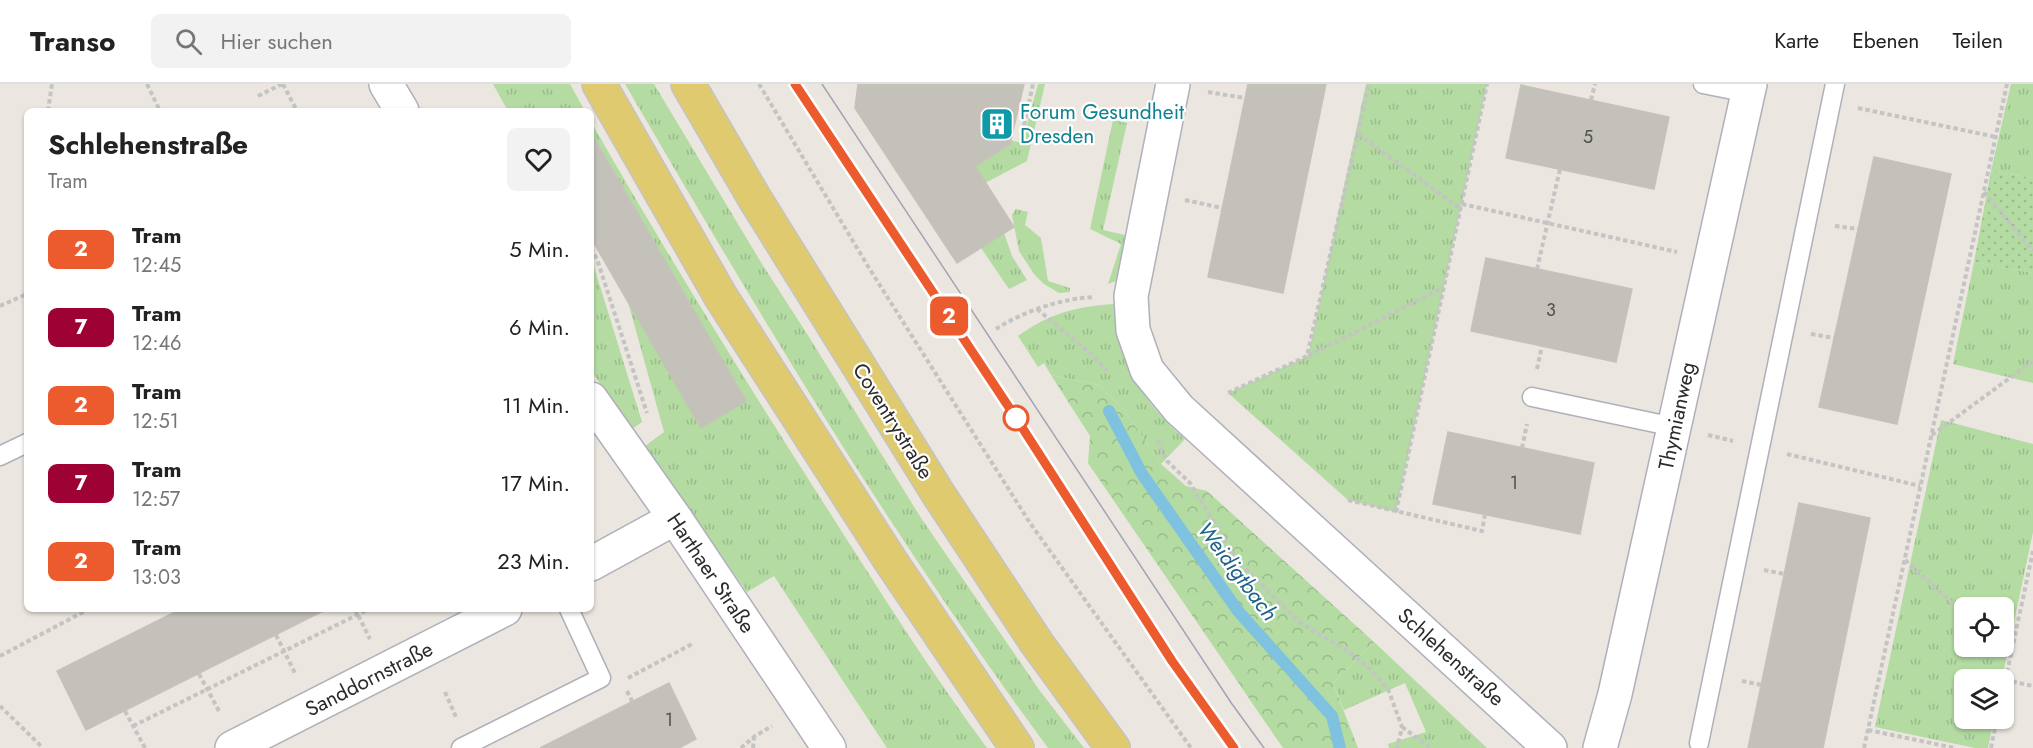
<!DOCTYPE html>
<html lang="de">
<head>
<meta charset="utf-8">
<style>
	body { margin:0; font-family:Jost,sans-serif; background:#f2f2f2; color:#222; height:100vh; display:flex; flex-direction:column; font-size:22px; white-space:nowrap }
	* { box-sizing:border-box; margin:0 }
	p { font-size:20px; color:#767676 }
	.icon { flex:none; width:33px; height:33px; fill:none; stroke:currentColor; stroke-width:2; stroke-linecap:round; stroke-linejoin:round }
	.map { position:relative; flex:1; overflow:hidden }
	.side { position:absolute; left:24px; top:24px; width:570px; height:504px; display:flex; flex-direction:column; background:#fff; border-radius:9px; box-shadow:0 2px 4px #0004 }
	.side>* { flex:none }
	.badge { padding:0 12px; border-radius:9px; font-size:21px; line-height:39px }
	.controls { position:absolute; left:1954px; top:513px; display:grid; gap:12px }
	.controls a { display:grid; place-items:center; width:60px; height:60px; border-radius:9px; background:#fff; box-shadow:0 2px 4px #0004; font-size:30px }
	.map>.badge { position:absolute; translate:-50% -50%; box-shadow:0 0 0 3px #fff }
	.round { display:grid; place-items:center; flex:none; width:63px; height:63px; border-radius:9px; background:#f2f2f2 }
	.summary { display:flex; align-items:center; justify-content:space-between; height:102px; padding:0 24px }
	h1 { font-size:28px; font-weight:700; line-height:45px }
	ul { padding:0; list-style:none }
	li { display:flex; align-items:center; gap:18px; height:78px; padding:0 24px }
	li div { flex:1 }
	li b { display:block; font-size:22px }
	li em { font-style:normal }
	li .badge { min-width:66px; font-weight:700; text-align:center }
	header { display:flex; align-items:center; gap:36px; box-sizing:border-box; height:84px; padding:0 30px; background:#fff; border-bottom:2px solid #e0e0e0 }
	header strong { font-size:28px }
	nav { display:flex; gap:33px; margin-inline-start:auto; font-size:21px }
	.search { width:420px; height:54px; background:#f2f2f2; display:flex; align-items:center; gap:15px; box-sizing:border-box; padding:0 21px; border-radius:9px; color:#767676; font-size:22px }
	.map>svg:first-child { display:block }
</style>
</head>
<body>
<header>
<strong>Transo</strong>
<div class="search"><svg class="icon" aria-label="search" viewBox="0 0 24 24"><circle cx="10" cy="10" r="6"/><path d="M15 15l6 6"/></svg>Hier suchen</div>
<nav><a>Karte</a><a>Ebenen</a><a>Teilen</a></nav>
</header>
<div class="map">
<svg width="2033" height="664" viewBox="0 0 2033 664">
	<defs>
		<pattern id="grass-tufts" width="24" height="20" patternUnits="userSpaceOnUse" patternTransform="scale(1.5)"><rect width="24" height="20" fill="#b3dba2"/><path d="M3 7l-1-3M5 7V3M7 7l1-3M15 17l-1-3M17 17v-4M19 17l1-3" fill="none" stroke="#9abc8c"/></pattern>
		<pattern id="forest-crowns" width="20" height="18" patternUnits="userSpaceOnUse" patternTransform="scale(1.5)"><rect width="20" height="18" fill="#b3dba2"/><path d="M2 6a3 3 0 1 1 6 0M12 15a3 3 0 1 1 6 0" fill="none" stroke="#9abc8c"/></pattern>
		<pattern id="park-dots" width="8" height="8" patternUnits="userSpaceOnUse" patternTransform="scale(1.5)"><rect width="8" height="8" fill="#b3dba2"/><path d="M2 2h.1M6 6h.1" fill="none" stroke="#9abc8c" stroke-width="1.8" stroke-linecap="round"/></pattern>
	</defs>
	<rect width="100%" height="100%" fill="#ebe6df"/>
	<path fill="url(#grass-tufts)" fill-rule="evenodd" d="M493,0h77l15,27h-77z
		M625,0h29l108,180 47,73 112,181 119,173 44,57h-36c-156,-211 -291,-437 -423,-664z
		M921,0l89,56 12,3 16,-59h7l-18,77 -42,22z
		M1366,0h121l-91,428 -48,-12 -120,-107 80,-37z
		M2011,0h22v94l-42,-7z
		M1113,36l14,3 -24,107 26,6 -10,44 -11,4 13,-40 -31,-15z
		M591,38c75,131 155,260 237,388 51,80 102,161 159,238h-100l-113,-172 -27,16 -102,-146 19,-14 -36,-130 73,125 45,-26 -144,-248 -11,6z
		M1016,125l12,3 -3,13 16,13 7,43 22,7v4l-11,1 -15,-9 -10,-10 -15,-23 -7,-36z
		M1004,149l8,23 15,24 -18,9 -28,-41z
		M591,173l51,165 -10,7 -41,-58z
		M1974,178l59,11v110l-80,-19z
		M1114,220c9,61 24,94 71,135l-24,25 -37,-54 -25,-25 -48,-10 -7,-12 -6,4 -20,-31c32,-23 57,-29 96,-32z
		M1941,336l92,24v88l-31,147 -37,1v38l29,1 -6,29h-13l-100,-21zM1965,524h39v38h-39z
		M1374,558l113,106h-98l-1,-4 38,-12 -21,-49 -61,27 -11,-27z"/>
	<path fill="url(#forest-crowns)" d="M1051,291l48,10 25,25 37,54 25,22 21,5 167,151 -41,41 25,65h-75l-195,-285 2,-27z"/>
	<path fill="url(#park-dots)" d="M1991,87l42,7v95l-59,-11z"/>
	<g fill="none" stroke-linecap="round" stroke-linejoin="round">
		<path stroke="#7fc2e0" stroke-width="12" d="M1109,327l33,63 96,137 94,105 8,32"/>
	</g>
	<path fill="#c4c0ba" stroke="#c6c2b9" stroke-width="1.5" d="M858,0h166l-14,60 -35,22 39,61 -57,36 -102,-155z
		M1248,0h78l-43,209 -75,-16z
		M1521,1l148,32 -15,72 -148,-31z
		M591,49l155,268 -45,27 -110,-190z
		M1874,73l77,17 -54,250 -78,-17z
		M1486,174l146,31 -16,73 -145,-31z
		M1448,348l146,31 -14,71 -147,-30z
		M1799,419l71,15 -47,230h-75z
		M181,525h146l-241,121 -29,-59z
		M669,599l27,56 -17,9h-139z"/>
	<g fill="none" stroke-linecap="round" stroke-linejoin="round">
		<g stroke="#afb0ba" stroke-width="21">
			<path id="lane" d="M1703,0l45,9
				M1532,313l142,30
				M0,372l27,-13
				M1699,659l136,-659
				M461,664l140,-70 -32,-69"/>
		</g>
		<g stroke="#afb0ba" stroke-width="36">
			<path id="street" d="M386,0l16,27
				M1173,0l-42,212 2,34 14,40 32,39 371,339
				M591,315l84,119 154,230
				M591,480l84,-46
				M232,664l273,-139
				M1600,664l15,-54 135,-610"/>
		</g>
		<g stroke="#c4c4c4" stroke-width="36">
			<path id="primary" d="M599,0l122,213 169,263 127,188
				M688,0l67,115 184,296 97,147 77,106"/>
		</g>
		<path stroke="#c4c4c4" stroke-width="4" stroke-dasharray="4.5 3" stroke-linecap="butt" d="M147,0l13,27
			M283,0l14,27
			M759,0l110,184 161,255 161,225
			M1208,8l37,6
			M258,12l24,-12
			M1591,16l4,-16
			M1858,24l138,29
			M48,27l4,-27
			M1358,50l103,75
			M1021,56l12,-56
			M1984,108l49,59
			M1185,116l37,8
			M1462,120l215,48
			M1835,142l23,3
			M591,164l6,11 50,154
			M1537,185l23,-100
			M0,222l27,-12
			M1037,225l55,46 15,16
			M996,245c28,-18 64,-30 98,-32
			M1811,250l23,4
			M1308,272l136,-69
			M1537,285l5,-23
			M1228,309l79,-37 62,-272
			M1708,351l25,6
			M1932,351l101,-74
			M1157,356l10,21 23,22 46,76 63,63 50,30 20,16 19,21 14,38 -5,21
			M1522,364l5,-24
			M1787,370l133,32
			M1348,416l134,31 3,-17
			M1396,428l91,-428
			M1905,476l60,55
			M1764,486l20,4
			M355,525l15,30
			M276,551l20,40
			M2000,562l10,10
			M0,572l89,-47
			M199,590l21,39
			M628,594l66,-35
			M2005,596l28,6
			M1742,597l20,4
			M2004,603l29,-136
			M627,607l5,10
			M445,608l11,25
			M0,622l43,42
			M125,627l20,37
			M133,642l236,-117
			M1402,643l29,21
			M1868,646l87,18
			M741,664l14,-12 17,-10
			M753,664l1,-11
			M1864,664l143,-664
			M1991,664l6,-30"/>
		<use href="#lane" stroke="#fff" stroke-width="18"/>
		<use href="#street" stroke="#fff" stroke-width="33"/>
		<use href="#primary" stroke="#e0ca6f" stroke-width="33"/>
		<path stroke="#a2a4b3" stroke-width="1.5" d="M795,0l221,334 156,243 62,87
			M822,0l410,620 32,44"/>
	</g>
	<g fill="none" stroke-linecap="round" stroke-linejoin="round">
		<g stroke="#fff" stroke-width="14">
			<path id="line" d="M795,0l221,334 156,243 62,87"/>
		</g>
		<use href="#line" stroke="#eb5b2d" stroke-width="9"/>
	</g>
	<defs>
		<g id="building-square" transform="scale(1.725)"><rect x="-9" y="-9" width="18" height="18" rx="4" fill="#0f9aa8" stroke="#fff"/><path d="M-4-6H4V6H1V3H-1V6H-4ZM-2.5-4.3h1.7v1.8h-1.7ZM.8-4.3h1.7v1.8H.8ZM-2.5-1h1.7V.8h-1.7ZM.8-1h1.7V.8H.8Z" fill="#fff"/></g>
	</defs>
	<g fill-rule="evenodd">
		<use href="#building-square" x="997" y="40"/>
	</g>
	<circle fill="#fff" stroke="#eb5b2d" stroke-width="3" cx="1016" cy="334" r="12"/>
	<g text-anchor="middle" stroke-width="4.5" stroke-linejoin="round" paint-order="stroke">
		<g font-size="18" fill="#51504f">
			<text x="1588" y="59">5</text>
			<text x="1551" y="232">3</text>
			<text x="1514" y="405">1</text>
			<text x="669" y="642">1</text>
		</g>
		<g font-size="21" fill="#0d838f" stroke="#fff" text-anchor="start">
			<text x="1020" y="35">Forum Gesundheit<tspan x="1020" dy="24">Dresden</tspan></text>
		</g>
		<g font-size="21" fill="#2b2b2b" stroke="#fff">
			<text transform="translate(1677 332) rotate(-78)" y="7">Thymianweg</text>
			<text transform="translate(893 337) rotate(58)" y="7">Coventrystraße</text>
			<text transform="translate(711 489) rotate(56)" y="7">Harthaer Straße</text>
			<text transform="translate(1451 573) rotate(42)" y="7">Schlehenstraße</text>
			<text transform="translate(369 595) rotate(-27)" y="7">Sanddornstraße</text>
		</g>
		<g font-size="22" font-style="italic" fill="#1e628c" stroke="#fff">
			<text transform="translate(1238 487) rotate(53)" y="8">Weidigtbach</text>
		</g>
	</g>
</svg>
<div class="controls">
<a><svg class="icon" aria-label="locate" viewBox="0 0 24 24"><circle cx="12" cy="12" r="6"/><path d="M12 2v4M12 18v4M2 12h4M18 12h4"/></svg></a>
<a><svg class="icon" aria-label="layers" viewBox="0 0 24 24"><path d="M12 4l9 5-9 5-9-5zM3 14l9 5 9-5"/></svg></a>
</div>
<b class="badge" style="left:949px;top:232px;background:#eb5b2d;color:#fff">2</b>
<section class="side">
<div class="summary"><div><h1>Schlehenstraße</h1><p>Tram</p></div><a class="round"><svg class="icon" aria-label="heart" viewBox="0 0 24 24"><path d="M12 20l-8-8c-3-5 5-10 8-4 3-6 11-1 8 4z"/></svg></a></div>
<ul>
<li><span class="badge" style="background:#eb5b2d;color:#fff">2</span><div><b>Tram</b><p>12:45</p></div><em>5 Min.</em></li>
<li><span class="badge" style="background:#9e0234;color:#fff">7</span><div><b>Tram</b><p>12:46</p></div><em>6 Min.</em></li>
<li><span class="badge" style="background:#eb5b2d;color:#fff">2</span><div><b>Tram</b><p>12:51</p></div><em>11 Min.</em></li>
<li><span class="badge" style="background:#9e0234;color:#fff">7</span><div><b>Tram</b><p>12:57</p></div><em>17 Min.</em></li>
<li><span class="badge" style="background:#eb5b2d;color:#fff">2</span><div><b>Tram</b><p>13:03</p></div><em>23 Min.</em></li>
</ul>
</section>
</div>
</body>
</html>
